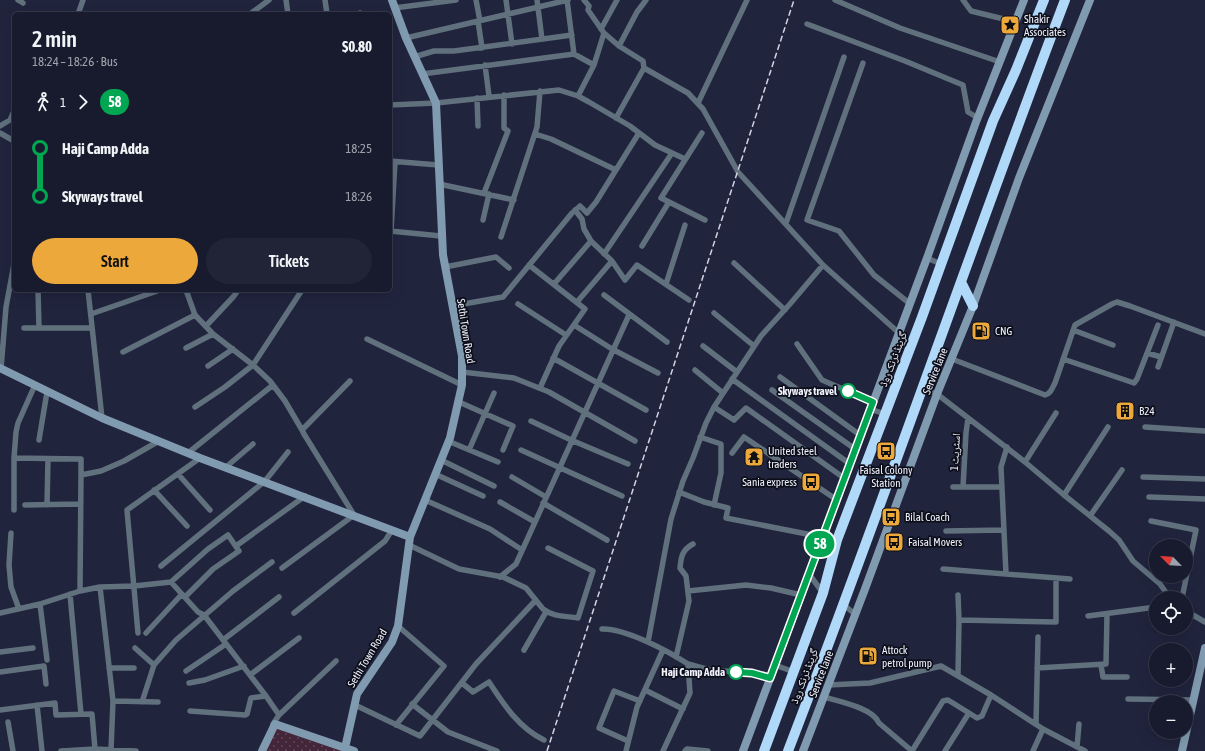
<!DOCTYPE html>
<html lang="en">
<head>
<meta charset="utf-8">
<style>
	body { margin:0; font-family:"Asap Condensed","Noto Naskh Arabic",sans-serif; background:#212436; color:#f1f3f6; height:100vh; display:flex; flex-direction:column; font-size:15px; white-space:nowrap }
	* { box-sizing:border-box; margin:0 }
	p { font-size:13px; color:#9fa1aa }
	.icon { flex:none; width:22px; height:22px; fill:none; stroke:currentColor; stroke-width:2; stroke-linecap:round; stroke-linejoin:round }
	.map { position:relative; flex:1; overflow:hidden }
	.sheet { position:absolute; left:12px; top:12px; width:380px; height:280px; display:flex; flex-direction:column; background:#181b2e; border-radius:6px; box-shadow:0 4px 16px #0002,0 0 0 1px #36394a }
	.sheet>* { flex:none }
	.badge { padding:0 8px; border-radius:13px; font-size:14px; line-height:26px }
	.needle { width:26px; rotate:294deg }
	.buttons { position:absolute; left:1149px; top:539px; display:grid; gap:8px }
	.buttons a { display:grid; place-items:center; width:44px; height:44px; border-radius:50%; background:#181b2e; box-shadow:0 4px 16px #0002,0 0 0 1px #36394a; font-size:20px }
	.map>.badge { position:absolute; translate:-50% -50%; box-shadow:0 0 0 2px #fff }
	.legs { display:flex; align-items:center; gap:6px; height:44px; padding:0 20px; font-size:13px }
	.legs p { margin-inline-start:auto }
	.headline { display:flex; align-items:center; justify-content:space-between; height:68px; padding:0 20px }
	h1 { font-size:22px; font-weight:600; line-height:30px }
	.button { display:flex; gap:8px; margin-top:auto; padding:8px 20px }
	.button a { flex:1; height:46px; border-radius:24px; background:#eda83b; color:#111; font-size:16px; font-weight:600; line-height:46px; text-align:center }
	.button a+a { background:#212436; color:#f1f3f6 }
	ul { padding:0 20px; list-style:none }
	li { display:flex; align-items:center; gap:14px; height:48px; font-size:15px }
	li i { display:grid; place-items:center; width:6px; height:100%; margin:0 5px; background:currentColor }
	li i::after { content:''; width:10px; height:10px; margin:-5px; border:3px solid; border-radius:50%; background:#181b2e }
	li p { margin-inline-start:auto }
	li:first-child i { background:linear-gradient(#0000 50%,currentColor 0) }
	li:last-child i { background:linear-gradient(currentColor 50%,#0000 0) }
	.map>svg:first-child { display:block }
</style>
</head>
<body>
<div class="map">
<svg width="1205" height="751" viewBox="0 0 1205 751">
	<defs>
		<pattern id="grass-dots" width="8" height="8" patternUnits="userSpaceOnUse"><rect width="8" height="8" fill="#44263b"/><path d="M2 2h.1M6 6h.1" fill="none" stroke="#5f4658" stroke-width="1.8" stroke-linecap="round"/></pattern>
	</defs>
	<rect width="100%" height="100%" fill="#20243d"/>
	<path fill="url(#grass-dots)" d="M273,724l80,27h-90z"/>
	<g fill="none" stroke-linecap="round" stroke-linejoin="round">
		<path stroke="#60707d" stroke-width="5.5" d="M18,0l5,3
			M286,0l2,14
			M325,0l2,14
			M476,0l4,21
			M506,0l6,44
			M537,0l5,39
			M567,0l7,54 20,11
			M835,0l65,28 100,34
			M963,0l8,11 45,11
			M394,8l62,-8
			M360,13v1
			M78,14l5,-14
			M250,14l19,-14
			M478,21l4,27
			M807,24l98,37 58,24 5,27 10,6
			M601,29l16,-29
			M604,33l15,13 24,15 1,7 -28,50
			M406,38l162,-38
			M619,46l18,-34 9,-12
			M414,57l20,-6h20l118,-16
			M863,63l-56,157 32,11 35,44 35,28
			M485,65l4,31
			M644,68l44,25 15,16 35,63 85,93 76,68
			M422,74l152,-20
			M578,96l16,-31 10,-32 -16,-23 1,-4 -5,-6
			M477,98l1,28
			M698,103l49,-103
			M390,105l46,-2 123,-13 19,6 11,6 41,24 25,19 30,14
			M0,126l10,-6 4,-9
			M0,133l14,8
			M702,133l-41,65 44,22
			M535,134l16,5 65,31
			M390,161l48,4
			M439,184l75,16
			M484,193l24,-62 -4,-3v-33
			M575,210l7,9 2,10 7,12 21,20 13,19 12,-15 52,35
			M483,220l6,-26
			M786,223l58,-166
			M390,231l51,5
			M391,231l4,-69
			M501,237l36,-110 3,-36
			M642,246l27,-44
			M604,254l68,-101
			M927,258l14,6
			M734,263l51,47
			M529,265l56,44 -26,37 -19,42
			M445,267l51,-10 13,11
			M554,284l37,-43
			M666,284l19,-59
			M38,290l1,38
			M88,290l14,128
			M186,290l9,25 18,19 40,31 17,16 15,20 17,29
			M604,295l63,47
			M577,302l35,-41
			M518,304l48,31
			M452,306l51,-9 69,-84 8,-7 7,7 9,-11 43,-69
			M714,313l40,33
			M91,314l69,-24
			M574,325l38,24 46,24
			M206,326l28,-30 4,-6
			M24,328h68
			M1073,330l40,15
			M367,339l95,46
			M797,344l25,36 51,22
			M703,346l34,26
			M186,348l27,-14
			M123,352l72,-37
			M1147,353l14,4
			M553,358l93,52
			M952,359l93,36c6,-1 7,-7 10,-12l20,-58 37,-21 5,-2 13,4 75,28
			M1063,359l71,24 3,-4 21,-54
			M208,366l25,-17
			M1158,367l16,-45
			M1,369l5,-62 8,-43
			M695,370l28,23
			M462,372l52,6 35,14 86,49
			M780,377l80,58
			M732,379l118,85
			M923,388l14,6 88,68 39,33 45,36 10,9 14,21 27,23 10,14
			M772,390l83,59
			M459,402l54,24 -10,24
			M195,407l30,-20 28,-22 49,-75
			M714,407l20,13 12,-12 98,70
			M870,409l15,5
			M531,421l40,19 57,24
			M1145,427l60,4
			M700,437l21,7v29l-7,32
			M39,440l8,-48
			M448,441l50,21
			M469,450l25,-57
			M521,450l101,46
			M188,453l85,-68
			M732,453l12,-16 93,63
			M14,458l67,1v16
			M441,460l53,26
			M1025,462l31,-49
			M226,467l27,-23
			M178,474l32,36
			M435,474l48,22
			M512,477l34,20
			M1143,477l62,2
			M953,487h49
			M963,487l3,-54 2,-15
			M154,490l33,36
			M679,492l25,10 24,6 -2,10 96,19
			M1064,495l44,-68
			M1149,497l56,2
			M425,500l65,29 32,21
			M500,502l35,20
			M543,503l64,37
			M25,505l55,-1
			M47,505l1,-46
			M14,510v-52l2,-26 2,-9 17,-38
			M1090,516l32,-46
			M1151,521l45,9 -14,68
			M946,531l58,-1
			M11,533l-2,32 2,22 8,22
			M820,542l17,-2
			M409,545l50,24 44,8 23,11 17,21c10,8 23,7 35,9l15,-47 -45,-23
			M236,546l69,-50
			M161,566l104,-85 23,-29
			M282,568l72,-53 -50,-81 -2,-4 48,-49
			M943,569l127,10
			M809,574l14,19
			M1006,574l-5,-107 6,-20
			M500,577l16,-13 113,-249
			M171,582l27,30 6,3 62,81 13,19 -6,9
			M100,587l13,114 -2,49
			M80,591l1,-116 20,-4 23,-10 35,-20
			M688,591l58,-6 25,3 30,7
			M70,594l11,120
			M958,595l1,25 -1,55
			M40,604l7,56
			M844,605l12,10
			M1186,611l19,11
			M0,613l40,-9 40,-13 20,-4 34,-1 37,-4 37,-33 20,-14 11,16 -26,18 -28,28
			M294,613l91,-72 7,-11
			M1088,616l68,-9
			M959,620l97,2v-44
			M602,629c23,-1 66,22 86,35l2,29 -27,58
			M138,633l-11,-123 73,-52
			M146,633l36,-39
			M223,640l56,-43
			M648,642l23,-123 12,-38 10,-23 13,-35 8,-16 47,-71 29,-32 33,-39
			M135,648l19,17
			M524,650l22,-38
			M0,652l33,-4
			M676,657l13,-56 -3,-25 -6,-8c1,-11 2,-18 13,-24
			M688,664l22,6 42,3 18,6
			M775,665l19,7
			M1101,665l2,12h24
			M109,668h25
			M1037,668l69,-4 1,-50
			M186,671l40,-27
			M0,672l44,-6 2,18
			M250,675l49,-37
			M189,683l16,-3 39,-14
			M462,683l11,9 16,-10c15,23 30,46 55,58
			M828,685l42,-2 71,-17 50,29 52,34 42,22
			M645,690l38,19
			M824,697c14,4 49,11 55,26l33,28
			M1128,699l66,1
			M113,701l45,1
			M142,702l12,-37 22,-25 57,-49 39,-29
			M412,704l36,28 49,19
			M37,705l5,46
			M355,705l65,31 56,-72 60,-64
			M0,710l55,-7 1,12 36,-1 3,35
			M190,711l55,4 2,-1 4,-16 15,-2
			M279,715l57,-54
			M8,722l5,29
			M1036,724l2,-87
			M396,725l48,-59 -46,-40
			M1166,732l20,4
			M628,741l-29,-13 15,-37 26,10
			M1077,747l2,-23
			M61,751l34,-2 41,2
			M626,751l11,-44 26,-57
			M685,751l2,-2 21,2
			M912,751l31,-50 5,-1 29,18 5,-2 9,-21
			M945,751l24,-38
			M1033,751l10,-22"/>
		<path stroke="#809aaf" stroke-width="8" d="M0,368l102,50 98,40 210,79
			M345,748l12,-54 35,-52 6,-16 12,-89 40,-99 12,-53v-29l-19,-101 -7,-152 -30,-65 -14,-38
			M262,751l13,-27 79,27
			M743,751l184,-493 49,-136 48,-122
			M803,751l62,-162 72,-195 36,-88 46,-128 71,-178
			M1182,751l23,-103"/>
		<path stroke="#b0d8f9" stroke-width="10" d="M961,282l12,24
			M764,751l59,-158 14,-53 85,-223 71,-196 23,-51 28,-70
			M788,751c96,-249 182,-501 277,-751"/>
		<path stroke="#d2d4e1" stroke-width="1.5" stroke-dasharray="6 3" stroke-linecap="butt" d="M547,751l247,-751"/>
	</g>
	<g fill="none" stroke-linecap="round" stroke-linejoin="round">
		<g stroke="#fff" stroke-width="9">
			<path id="line-1" d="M736,672l16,1 18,5 103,-276 -25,-11"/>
		</g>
		<use href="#line-1" stroke="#00a651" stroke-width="6"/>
	</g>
	<defs>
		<g id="sight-square" transform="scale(1)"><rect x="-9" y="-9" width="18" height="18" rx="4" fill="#eda83b" stroke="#0c0e19"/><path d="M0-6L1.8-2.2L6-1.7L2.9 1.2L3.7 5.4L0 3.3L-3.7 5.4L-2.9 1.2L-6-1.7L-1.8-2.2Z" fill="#111"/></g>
		<g id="fuel-square" transform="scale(1)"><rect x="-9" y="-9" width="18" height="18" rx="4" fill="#eda83b" stroke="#0c0e19"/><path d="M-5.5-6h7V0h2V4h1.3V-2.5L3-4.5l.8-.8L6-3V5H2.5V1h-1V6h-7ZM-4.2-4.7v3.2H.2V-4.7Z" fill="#111"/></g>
		<g id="building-square" transform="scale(1)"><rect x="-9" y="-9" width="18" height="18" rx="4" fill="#eda83b" stroke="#0c0e19"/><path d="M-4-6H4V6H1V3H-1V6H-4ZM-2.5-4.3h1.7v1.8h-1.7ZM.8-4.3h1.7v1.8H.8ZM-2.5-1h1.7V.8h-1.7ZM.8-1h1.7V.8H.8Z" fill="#111"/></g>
		<g id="bus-square" transform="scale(1)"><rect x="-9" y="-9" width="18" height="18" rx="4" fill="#eda83b" stroke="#0c0e19"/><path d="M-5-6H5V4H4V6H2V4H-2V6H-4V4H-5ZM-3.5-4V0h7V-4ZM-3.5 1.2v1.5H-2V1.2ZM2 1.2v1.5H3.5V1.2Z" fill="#111"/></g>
		<g id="temple-square" transform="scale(1)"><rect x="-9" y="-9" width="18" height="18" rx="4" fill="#eda83b" stroke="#0c0e19"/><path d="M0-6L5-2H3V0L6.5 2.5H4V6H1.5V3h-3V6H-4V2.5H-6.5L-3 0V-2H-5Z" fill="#111"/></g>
	</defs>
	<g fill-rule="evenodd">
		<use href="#sight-square" x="1010" y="25"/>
		<use href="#fuel-square" x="981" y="331"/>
		<use href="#building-square" x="1125" y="411"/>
		<use href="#bus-square" x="886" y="451"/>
		<use href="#temple-square" x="754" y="457"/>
		<use href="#bus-square" x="811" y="482"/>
		<use href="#bus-square" x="891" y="517"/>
		<use href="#bus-square" x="894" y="542"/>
		<use href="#fuel-square" x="868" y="656"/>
	</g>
	<g fill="#fff" stroke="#00a651" stroke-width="2">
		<circle cx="848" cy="391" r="7"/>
		<circle cx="736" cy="672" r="7"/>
	</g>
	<g text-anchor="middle" stroke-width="3.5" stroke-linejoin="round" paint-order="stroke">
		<g font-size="11" fill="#f0f2fd" stroke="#0c0e19" text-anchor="start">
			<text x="1024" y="23">Shakir<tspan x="1024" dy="13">Associates</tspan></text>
			<text x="995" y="335">CNG</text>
			<text x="1139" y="415">B24</text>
			<text x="768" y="455">United steel<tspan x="768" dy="13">traders</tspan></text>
			<text x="886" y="474" text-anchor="middle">Faisal Colony<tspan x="886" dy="13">Station</tspan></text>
			<text x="797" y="486" text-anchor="end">Sania express</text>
			<text x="905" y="521">Bilal Coach</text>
			<text x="908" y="546">Faisal Movers</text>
			<text x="882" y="654">Attock<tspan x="882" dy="13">petrol pump</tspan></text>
		</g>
		<g font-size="11" fill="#f0f2fd" stroke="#0c0e19">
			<text transform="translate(466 331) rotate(81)" y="4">Sethi Town Road</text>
			<text transform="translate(893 359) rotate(-69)" y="4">گرینڈ ٹرنک روڈ</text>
			<text transform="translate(935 371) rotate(-68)" y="4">Service lane</text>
			<text transform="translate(955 452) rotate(-86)" y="4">اسٹریٹ 1</text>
			<text transform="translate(367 658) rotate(-59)" y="4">Sethi Town Road</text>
			<text transform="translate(821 674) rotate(-69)" y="4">Service lane</text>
			<text transform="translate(804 676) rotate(-69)" y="4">گرینڈ ٹرنک روڈ</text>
		</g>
		<g font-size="11" font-weight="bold" fill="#f0f2fd" stroke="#0c0e19" text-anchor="end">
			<text x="837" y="395">Skyways travel</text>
			<text x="725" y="676">Haji Camp Adda</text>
		</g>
	</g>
</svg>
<div class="buttons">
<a><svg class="needle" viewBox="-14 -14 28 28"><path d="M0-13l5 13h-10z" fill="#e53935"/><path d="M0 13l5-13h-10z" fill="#9fa1aa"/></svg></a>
<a><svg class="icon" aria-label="locate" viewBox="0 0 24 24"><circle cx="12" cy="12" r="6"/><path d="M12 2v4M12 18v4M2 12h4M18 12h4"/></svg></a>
<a>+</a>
<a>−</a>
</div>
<b class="badge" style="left:820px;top:544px;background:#00a651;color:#fff">58</b>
<section class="sheet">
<div class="headline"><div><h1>2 min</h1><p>18:24 – 18:26 · Bus</p></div><b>$0.80</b></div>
<div class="legs"><svg class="icon" aria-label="walk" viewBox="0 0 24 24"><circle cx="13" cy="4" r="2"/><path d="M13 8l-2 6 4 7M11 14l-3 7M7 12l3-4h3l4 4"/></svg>1<svg class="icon" aria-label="forward" viewBox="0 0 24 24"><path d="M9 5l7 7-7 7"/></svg><b class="badge" style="background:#00a651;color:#fff">58</b></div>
<ul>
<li><i style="color:#00a651"></i><b>Haji Camp Adda</b><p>18:25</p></li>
<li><i style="color:#00a651"></i><b>Skyways travel</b><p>18:26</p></li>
</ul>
<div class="button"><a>Start</a><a>Tickets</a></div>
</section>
</div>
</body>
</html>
